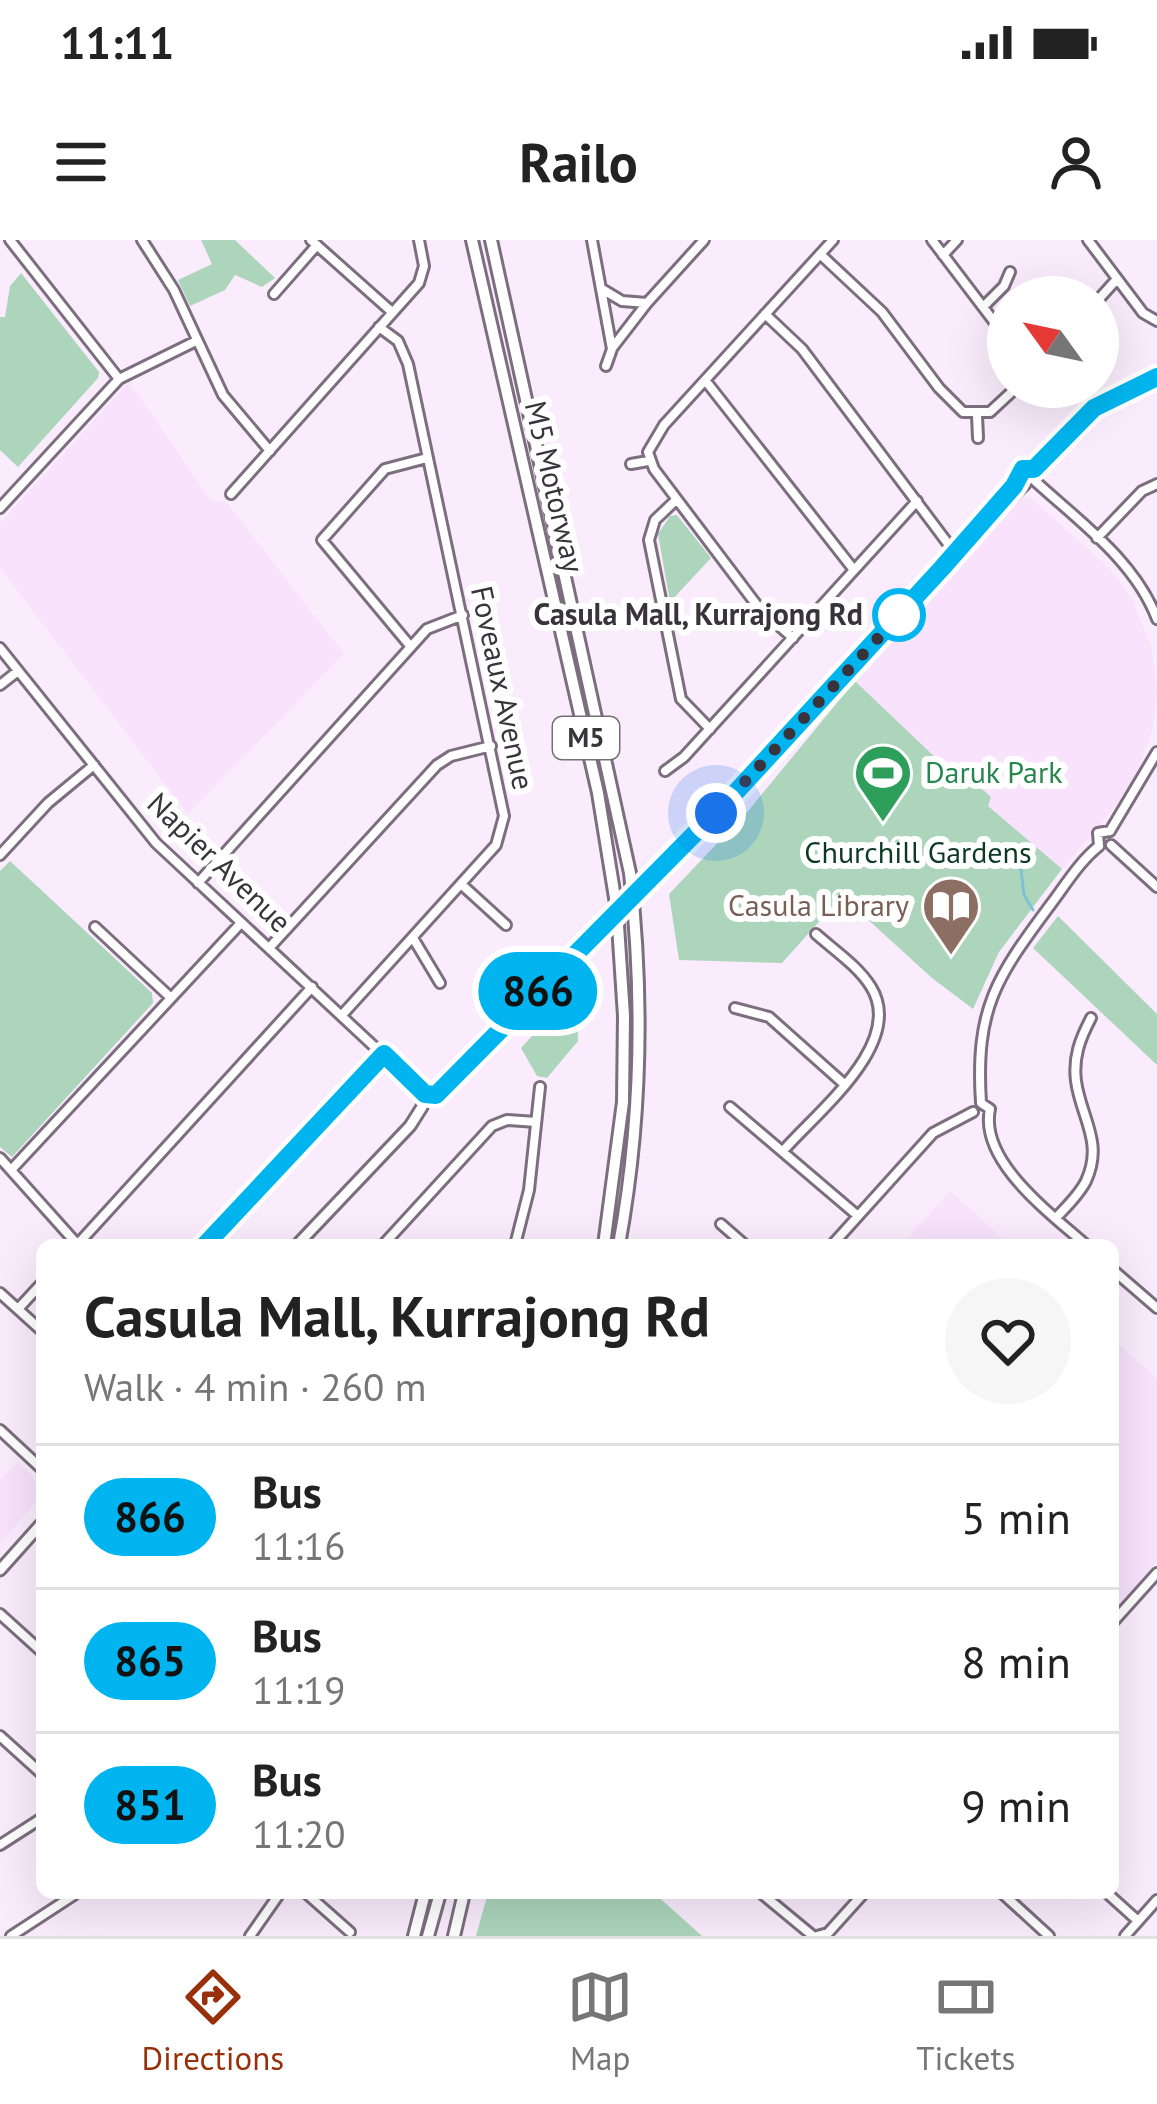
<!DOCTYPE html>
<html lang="en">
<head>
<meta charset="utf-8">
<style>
	body { margin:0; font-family:"PT Sans",sans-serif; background:#f6f6f6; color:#222; height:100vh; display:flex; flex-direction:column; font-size:45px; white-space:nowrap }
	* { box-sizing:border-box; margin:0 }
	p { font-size:39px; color:#767676 }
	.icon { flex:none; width:66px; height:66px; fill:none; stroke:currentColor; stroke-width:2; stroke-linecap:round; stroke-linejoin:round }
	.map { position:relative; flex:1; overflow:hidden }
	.side { position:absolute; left:36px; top:999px; width:1083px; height:660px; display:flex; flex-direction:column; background:#fff; border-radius:18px; box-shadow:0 12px 48px #0002 }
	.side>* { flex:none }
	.badge { padding:0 24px; border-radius:39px; font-size:42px; line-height:78px }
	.needle { width:78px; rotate:303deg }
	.fabs { position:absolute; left:987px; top:36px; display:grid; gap:24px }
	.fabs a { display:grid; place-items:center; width:132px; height:132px; border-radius:50%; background:#fff; box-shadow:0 12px 48px #0002; font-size:60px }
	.you { position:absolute; width:60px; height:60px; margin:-30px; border:9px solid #fff; border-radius:50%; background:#1a73e8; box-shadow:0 0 0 18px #1a73e833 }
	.map>.badge { position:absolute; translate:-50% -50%; box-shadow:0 0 0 6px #fff }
	.round { display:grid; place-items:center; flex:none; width:126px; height:126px; border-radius:63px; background:#f6f6f6 }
	.summary { display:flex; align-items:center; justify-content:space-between; height:204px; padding:0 48px }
	h1 { font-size:57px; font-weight:700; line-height:90px }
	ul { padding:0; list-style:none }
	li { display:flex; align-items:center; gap:36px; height:144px; padding:0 48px; border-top:3px solid #e0e0e0 }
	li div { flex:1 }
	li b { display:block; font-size:45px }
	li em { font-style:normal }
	li .badge { min-width:132px; font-weight:700; text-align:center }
	.status { display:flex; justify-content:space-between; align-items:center; height:84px; padding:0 60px; background:#fff; direction:ltr }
	.status svg { height:33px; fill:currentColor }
	header { display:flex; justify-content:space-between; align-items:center; height:156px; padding:0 48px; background:#fff; font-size:54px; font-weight:700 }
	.dock { display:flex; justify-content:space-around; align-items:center; height:168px; border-top:3px solid #e0e0e0; background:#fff; font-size:33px; color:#767676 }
	.dock a { display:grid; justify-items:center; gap:6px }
	.dock .current { color:#98310b }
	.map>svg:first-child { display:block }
</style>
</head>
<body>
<div class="status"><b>11:11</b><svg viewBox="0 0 49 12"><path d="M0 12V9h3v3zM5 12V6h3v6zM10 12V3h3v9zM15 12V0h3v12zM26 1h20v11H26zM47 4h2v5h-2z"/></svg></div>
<header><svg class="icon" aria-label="menu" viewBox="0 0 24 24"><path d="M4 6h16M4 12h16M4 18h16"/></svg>Railo<svg class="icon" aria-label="person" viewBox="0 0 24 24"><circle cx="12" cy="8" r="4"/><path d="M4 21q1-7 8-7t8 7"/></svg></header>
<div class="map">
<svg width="1157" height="1696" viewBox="0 0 1157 1696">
	<rect width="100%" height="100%" fill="#faecfd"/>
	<path fill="#f8e2fc" d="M129,142l81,117 18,5 116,150 -156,160 -188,-246v-45z
		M1023,257l8,1 78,70 23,31 20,49 5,46 -5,37 -17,46 -25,36 -48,56 -75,-64 4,-8 -24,-21 -6,6 -106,-101z
		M950,951l60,54h-108z
		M1113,1099l44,40v182l-40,45 -4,-4z
		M18,1222l14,13 10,20 -42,49v-64z"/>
	<path fill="#acd5bc" d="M201,0h34l40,38 -13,9 -27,-12 -10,15 -35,16 -12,-26 34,-16z
		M21,33l78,99 -1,6 -80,89 -18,-17v-133h5l5,-31z
		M677,275l34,43 -41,44 -12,-68 12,-18z
		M855,441l105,100 7,-5 24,21 -3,9 74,63 -63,83 -26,57 -41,-31 -90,-82 -60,67 -103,-3 -10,-66 79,-83z
		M10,621l142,132 1,10 -141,154 -12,-10v-276z
		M1058,676l99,98v51l-124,-117z
		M576,748l2,53 -31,37 -10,-2 -16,-28z
		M488,1653h166l48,43h-226z"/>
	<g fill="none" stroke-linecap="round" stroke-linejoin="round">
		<path stroke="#7ec3d5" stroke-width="3" d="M1021,629l3,26 9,15"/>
		<g stroke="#7c6d7f" stroke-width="14">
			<path id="minor" d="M10,0l109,139
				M142,0l32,50 49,105 47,56
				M311,0l81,72
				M592,0l20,109 -6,17
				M932,0l76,100
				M1088,0l55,73 14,8
				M820,14l62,58 57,76 24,24h27l27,-25
				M943,15l14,-15
				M602,49l20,12 25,2 57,-63
				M274,54l43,-49
				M1098,60l19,-21
				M983,67l21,-21 6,-14
				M765,74l37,35 153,204
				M613,107l34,-44
				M705,140l149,190
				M977,175l1,23
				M631,224l17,-3
				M1035,241c45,41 100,80 122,138
				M231,254l188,-211 5,-17 -5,-26
				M676,260l-21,20 -6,20 32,159 29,30
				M0,268l119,-129 77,-38
				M1097,298l45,-47 15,-7
				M793,398l-34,-30 -105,-139 -6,-17 16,-27 169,-185
				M411,407l-89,-107 63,-71 42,-11
				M0,408l156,195 269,251
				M0,445l18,-14
				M665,531l19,-14 233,-256
				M1110,591l47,-79
				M1111,605l46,42
				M1099,606l-1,-13 12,-2
				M0,615l48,-52 46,-38
				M198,643l229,-254 36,-14
				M461,644l45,41
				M95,687l75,70
				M413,698l27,45
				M270,707l167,-182 14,-9 40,-10
				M735,768l34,9 74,66
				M342,775l154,-170 8,-29 -96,-452 -10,-23 -19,-14
				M730,867l128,109
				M783,911c34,-39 123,-108 88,-164 -13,-21 -37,-37 -55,-53
				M0,918l77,86
				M12,929l229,-246
				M1056,978c10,-11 23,-23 30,-37 18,-39 -5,-63 -10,-100 -3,-24 4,-42 15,-63
				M721,984l24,21
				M77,1005l235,-258
				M205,1005l179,-191
				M383,1005l109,-119 15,-6 29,2
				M515,1005l14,-55 11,-103
				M832,1005l101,-112 40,-21
				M1086,1005c-37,-33 -107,-84 -96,-136l-9,-6c-6,-95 15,-125 70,-199 15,-20 29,-43 48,-58
				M1113,1030l44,38
				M0,1053l42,38
				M18,1069l24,-26
				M0,1190l42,39
				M0,1374l42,38
				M1113,1382l44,-49
				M0,1496l42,38
				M0,1605l42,-27
				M306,1653l44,39
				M761,1653l52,43
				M1002,1653l47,43
				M1107,1653l31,28
				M11,1696l63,-41
				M250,1696l30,-43
				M817,1696l11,-3 36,-40
				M1125,1696l32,-36"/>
		</g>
		<g stroke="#7c6d7f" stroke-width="15">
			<path id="major" d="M1035,229l59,-61 63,-31
				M964,306l61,-62
				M642,646l93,-93 279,-307 8,-16 13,-1
				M436,855l157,-161
				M297,1005l113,-119 12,-19 1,-11 13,-1
				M0,1330l42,-47"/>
		</g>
		<g stroke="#7c6d7f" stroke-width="16">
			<path id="highway" d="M472,0l126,553 19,117 7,106 -1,86 -19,143
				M491,0l139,633c14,126 12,247 -11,372
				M414,1696l11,-43
				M428,1696l12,-43
				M454,1696l10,-43"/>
		</g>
		<use href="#minor" stroke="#fff" stroke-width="8"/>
		<use href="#major" stroke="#fff" stroke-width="9"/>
		<use href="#highway" stroke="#fff" stroke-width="10"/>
		<g stroke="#7c6d7f" stroke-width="15" stroke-linecap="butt">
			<path id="major-bridge" d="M593,694l49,-48"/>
		</g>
		<use href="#major-bridge" stroke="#fff" stroke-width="9"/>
	</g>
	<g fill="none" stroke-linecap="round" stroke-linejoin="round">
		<g stroke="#fff" stroke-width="27">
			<path id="line" d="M205,1005l179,-191 41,40 11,1 299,-302 207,-225 72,-82 9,-17h11l60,-61 63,-31"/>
		</g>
		<use href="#line" stroke="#00b5ef" stroke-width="18"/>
		<path stroke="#39333b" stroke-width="12" stroke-dasharray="0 21.6" d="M716,573l188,-203 -5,5"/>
	</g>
	<defs>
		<g id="stadium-pin" transform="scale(3)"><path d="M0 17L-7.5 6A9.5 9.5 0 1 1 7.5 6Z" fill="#2e9e5b" stroke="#fff"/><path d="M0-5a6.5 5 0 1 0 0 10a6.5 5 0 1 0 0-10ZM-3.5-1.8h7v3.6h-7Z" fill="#fff"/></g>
		<g id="library-pin" transform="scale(3)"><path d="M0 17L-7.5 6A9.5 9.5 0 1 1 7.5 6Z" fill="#8d6e63" stroke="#fff"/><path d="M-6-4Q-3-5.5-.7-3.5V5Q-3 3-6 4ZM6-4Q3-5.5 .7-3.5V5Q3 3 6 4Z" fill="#fff"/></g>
	</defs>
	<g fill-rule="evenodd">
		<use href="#stadium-pin" x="883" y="533"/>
		<use href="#library-pin" x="951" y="666"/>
	</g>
	<circle fill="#fff" stroke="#00b5ef" stroke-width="6" cx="899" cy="375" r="24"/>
	<g text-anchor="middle" stroke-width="12" stroke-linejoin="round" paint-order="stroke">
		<rect fill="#fff" stroke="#747076" stroke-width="3" x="553" y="477" width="66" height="42" rx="9"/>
		<g font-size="27" font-weight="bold" fill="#39333b">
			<text x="586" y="507">M5</text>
		</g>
		<g font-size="30" fill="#39333b" stroke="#fff">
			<text transform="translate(554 247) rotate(77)" y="10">M5 Motorway</text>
			<text transform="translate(502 448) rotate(78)" y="10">Foveaux Avenue</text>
			<text transform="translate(219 623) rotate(44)" y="10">Napier Avenue</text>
		</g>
		<g font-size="30" font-weight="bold" fill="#39333b" stroke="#fff" text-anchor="end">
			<text x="863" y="385">Casula Mall, Kurrajong Rd</text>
		</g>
		<g font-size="30" fill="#27864d" stroke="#fff" text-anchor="start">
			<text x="925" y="543">Daruk Park</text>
		</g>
		<g font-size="30" fill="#0c3923" stroke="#fff">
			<text x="918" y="623">Churchill Gardens</text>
		</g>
		<g font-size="30" fill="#785e54" stroke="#fff" text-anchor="end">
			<text x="909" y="676">Casula Library</text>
		</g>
	</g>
</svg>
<div class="fabs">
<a><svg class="needle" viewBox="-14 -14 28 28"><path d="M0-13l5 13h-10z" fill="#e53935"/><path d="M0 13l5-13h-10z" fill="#767676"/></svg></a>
</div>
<div class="you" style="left:716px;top:573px"></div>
<b class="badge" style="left:538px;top:751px;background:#00b5ef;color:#111">866</b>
<section class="side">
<div class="summary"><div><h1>Casula Mall, Kurrajong Rd</h1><p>Walk · 4 min · 260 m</p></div><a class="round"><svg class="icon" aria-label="heart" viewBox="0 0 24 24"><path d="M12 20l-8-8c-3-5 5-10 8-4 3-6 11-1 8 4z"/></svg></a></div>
<ul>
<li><span class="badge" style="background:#00b5ef;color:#111">866</span><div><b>Bus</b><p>11:16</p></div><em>5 min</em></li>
<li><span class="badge" style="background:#00b5ef;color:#111">865</span><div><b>Bus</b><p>11:19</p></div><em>8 min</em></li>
<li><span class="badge" style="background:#00b5ef;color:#111">851</span><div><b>Bus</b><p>11:20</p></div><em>9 min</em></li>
</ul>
</section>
</div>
<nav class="dock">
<a class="current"><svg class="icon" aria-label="directions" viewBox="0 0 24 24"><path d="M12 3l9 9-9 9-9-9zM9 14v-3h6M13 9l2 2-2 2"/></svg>Directions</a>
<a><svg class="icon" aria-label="map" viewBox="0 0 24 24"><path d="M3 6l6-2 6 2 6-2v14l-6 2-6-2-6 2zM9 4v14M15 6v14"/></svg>Map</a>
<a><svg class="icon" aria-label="tickets" viewBox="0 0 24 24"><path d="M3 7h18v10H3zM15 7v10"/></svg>Tickets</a>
</nav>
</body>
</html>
